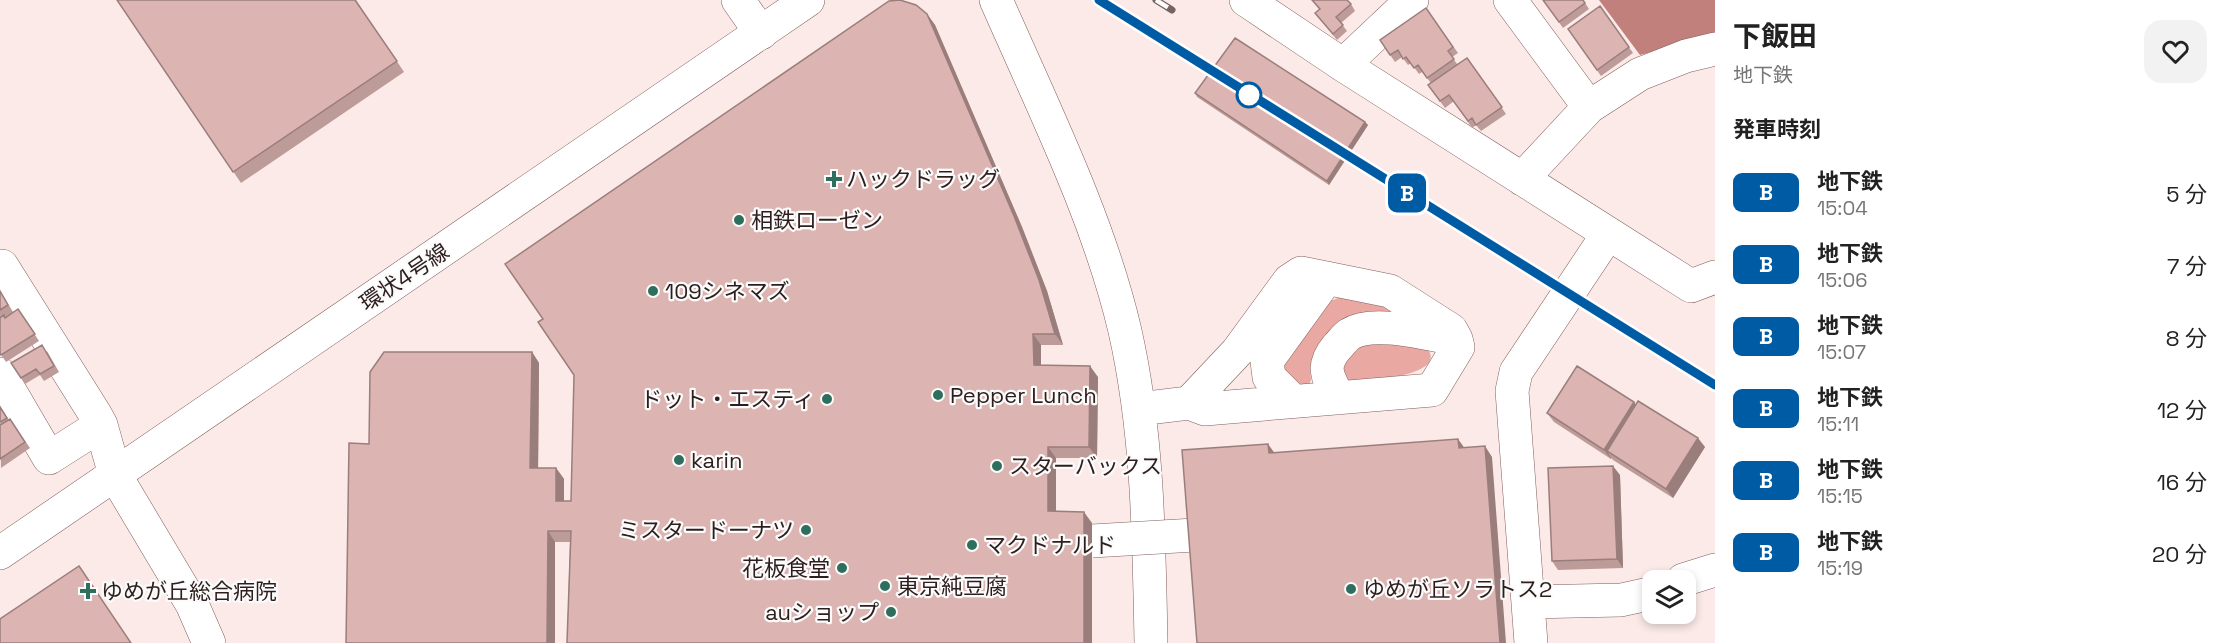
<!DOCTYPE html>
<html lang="ja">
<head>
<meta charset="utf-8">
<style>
	body { margin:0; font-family:"Space Grotesk","Noto Sans JP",sans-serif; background:#f2f2f2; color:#222; height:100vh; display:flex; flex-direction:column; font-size:22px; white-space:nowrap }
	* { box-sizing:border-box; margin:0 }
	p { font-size:20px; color:#767676 }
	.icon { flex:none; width:33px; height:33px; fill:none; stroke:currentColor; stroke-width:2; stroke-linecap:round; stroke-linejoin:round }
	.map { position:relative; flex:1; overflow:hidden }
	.sheet { display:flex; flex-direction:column; background:#fff; width:510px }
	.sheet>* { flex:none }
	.badge { padding:0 12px; border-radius:9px; font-size:21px; line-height:39px }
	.controls { position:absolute; left:1642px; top:570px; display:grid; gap:12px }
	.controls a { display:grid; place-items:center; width:54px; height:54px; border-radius:12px; background:#fff; box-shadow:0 3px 9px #0003; font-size:30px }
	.map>.badge { position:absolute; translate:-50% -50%; box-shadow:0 0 0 3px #fff }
	h2 { padding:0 18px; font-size:22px; line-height:54px }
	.round { display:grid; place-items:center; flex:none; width:63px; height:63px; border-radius:18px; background:#f2f2f2 }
	.head { display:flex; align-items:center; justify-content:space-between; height:102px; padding:0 18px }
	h1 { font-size:28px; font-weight:700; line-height:45px }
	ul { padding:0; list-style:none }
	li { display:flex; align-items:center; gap:18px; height:72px; padding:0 18px }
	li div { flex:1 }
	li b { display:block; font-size:22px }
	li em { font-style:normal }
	li .badge { min-width:66px; font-weight:700; text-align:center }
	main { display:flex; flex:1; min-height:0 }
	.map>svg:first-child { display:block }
</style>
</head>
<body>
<main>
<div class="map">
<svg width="1715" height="643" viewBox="0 0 1715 643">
	<rect width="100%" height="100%" fill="#fbeae8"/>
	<path fill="#eaa8a3" d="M1338,298c19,0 46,5 62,17l-85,39 -5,13 1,13 -2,5 -7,2 -21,-14 2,-18 45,-53z
		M1365,341l62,7c23,29 -66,33 -79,35l-7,-12 2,-7z"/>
	<path fill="#c2807c" d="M1599,0h116v35l-75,20z"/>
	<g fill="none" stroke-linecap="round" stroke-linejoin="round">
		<g stroke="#825e5c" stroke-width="34">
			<path id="minor" d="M738,0l23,33
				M996,0c46,105 103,219 129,331 23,102 24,207 26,312
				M1246,0l97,65 348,221 24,-9
				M1510,0l79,107
				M1343,65l69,-65
				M1522,179l67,-72 51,-33 46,-18 29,-7
				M0,267l2,-1 93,148 6,11 14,50 77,129 17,39
				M0,374l49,84 52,-33
				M1339,398c-11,-20 -19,-31 -2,-51 4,-4 8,-10 13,-13 23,-15 80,1 106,5
				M1293,401l-24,-24 -2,-16 60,-83
				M1139,409l50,-6 16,6 227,-19 26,-43 -2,-8 -5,-9 -61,-39 -89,-18 -12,8 -52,71 -48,51
				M1683,580l32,-10
				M1528,602l93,-2 32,-7
				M1531,643l-19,-252 4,-19 92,-138"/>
		</g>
		<g stroke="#825e5c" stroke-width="34">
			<path id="major" d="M0,553l808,-553"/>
		</g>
		<use href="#minor" stroke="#fff" stroke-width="33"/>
		<use href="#major" stroke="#fff" stroke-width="33"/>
		<g stroke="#746563" stroke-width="7">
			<path id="rail" d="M1099,0l55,35
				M1156,0l16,10"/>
		</g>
		<use href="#rail" stroke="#fbfbfb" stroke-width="4.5" stroke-dasharray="14" stroke-linecap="butt"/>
		<g stroke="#825e5c" stroke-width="34" stroke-linecap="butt">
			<path id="minor-bridge" d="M1092,541l103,-6"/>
		</g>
		<use href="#minor-bridge" stroke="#fff" stroke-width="33"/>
	</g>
	<path fill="#bd9b98" d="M117,0h239l48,72 -163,111z
		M1312,0l39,4 4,7 -14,12 6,8 -10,9 -22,-27 4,-4z
		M1543,0l42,3 4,6 -26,19z
		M1600,6l33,47 -32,23 -33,-47z
		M1426,8l32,45 -6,4 5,7 10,-6 39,56 -25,17 -5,-6 -4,3 -18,-27 -9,7 -17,-23 3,-2 -9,-11 -3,2 -8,-11 -3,2 -6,-8 -7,5 -15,-22z
		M927,14l8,11 87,202 25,64 16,54h-22v20l57,12 -1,81h-41v53l36,12v120h-525l3,-101h-15v101h-209l23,-199 163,-92 7,11 -1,105h18l8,11v22h7z
		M1195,93l170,29 3,3 -39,60 -132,-88z
		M0,290l13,22 -8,5 13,-8 21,32 -33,21 -6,-9z
		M47,351l12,21 -15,9 -4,-6 -15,9 -4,-6z
		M1634,402l2,3 69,42 -32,51 -60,-38 -2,-2v1l-57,-37 -7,-9z
		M0,406l9,14 1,-1 20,29 -29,20z
		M1620,475l3,93 -65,2 -6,-9z"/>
	<path fill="#9a7e7c" d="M927,14l8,11 87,202 25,64 16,54 -8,-11z
		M1365,122l3,3 -39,60 -2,-4z
		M1033,334l8,11v31l-7,-11z
		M532,352l7,11 -1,116 -8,-11z
		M1090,366l8,11 -1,81 -8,-11z
		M1634,402l6,9 -33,40 4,7v1l-7,-9z
		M1698,438l7,9 -32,51 -7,-9z
		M1458,439l8,11 -7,-2z
		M1268,444l8,11 -7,-2z
		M1485,446l7,11 14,186h-6z
		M1048,447l8,11v64l-8,-11z
		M1613,466l7,9 3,93 -6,-9z
		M556,468l8,11v34l-8,-12z
		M1084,512l8,11v120h-8z
		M548,531l7,11v101h-8z"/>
	<path fill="#dcb4b1" stroke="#9a7e7c" stroke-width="1.5" d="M117,0h238l42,61 -164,111z
		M900,0l16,5 11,9 87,202 25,64 16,54h-22l1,31 56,1 -1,81h-41v64l36,1v131h-517l4,-112h-23l-1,112h-201l3,-200 20,1 1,-72 14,-20h148l-2,116h26v33h15l3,-126 -36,-53 5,-3 -38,-55 384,-263z
		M1312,0h35l4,4 -15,13 7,8 -10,9 -18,-21 5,-4z
		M1543,0h40l2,3 -26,19z
		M1600,6l29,41 -32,23 -29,-41z
		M1426,8l27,39 -5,4 6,8 -27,19 -9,-13 -4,3 -8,-11 -3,2 -5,-9 -8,5 -10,-15z
		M1235,38l130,84 -38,59 -132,-88z
		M1467,58l35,49 -26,18 -4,-7 -4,3 -19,-26 -9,6 -12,-16z
		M0,291l8,14 -8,5z
		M18,309l17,25 -34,21 -1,-2v-35l4,-3 1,3z
		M42,345l12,21 -14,8 -4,-5 -15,9 -10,-15z
		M1577,366l57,36 -30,48 -57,-37z
		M1638,401l60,37 -32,51 -59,-38z
		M0,407l7,11 -7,4z
		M10,419l15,23 -25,17v-34z
		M1458,439l1,9 26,-2 15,197h-303l-15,-193 86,-6 1,9z
		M1613,466l4,93 -65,2 -4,-93z
		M79,566l52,77h-131v-24z"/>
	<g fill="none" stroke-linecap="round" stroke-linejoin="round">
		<g stroke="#fff" stroke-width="14">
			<path id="line" d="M1099,0l616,385"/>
		</g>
		<use href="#line" stroke="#005ba5" stroke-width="9"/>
	</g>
	<circle fill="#fff" stroke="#005ba5" stroke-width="3" cx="1249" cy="95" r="12"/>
	<g fill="#2d6e5d" stroke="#fbfbfb" stroke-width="2">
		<path d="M831 170h6v6h6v6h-6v6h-6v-6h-6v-6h6z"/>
		<circle cx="739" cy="220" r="6"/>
		<circle cx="653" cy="291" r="6"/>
		<circle cx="938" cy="395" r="6"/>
		<circle cx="827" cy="399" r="6"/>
		<circle cx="679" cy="460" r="6"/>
		<circle cx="997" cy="466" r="6"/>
		<circle cx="806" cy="530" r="6"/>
		<circle cx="972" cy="545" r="6"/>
		<circle cx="842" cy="568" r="6"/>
		<circle cx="885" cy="586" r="6"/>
		<circle cx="1351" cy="589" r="6"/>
		<path d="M85 582h6v6h6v6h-6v6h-6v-6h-6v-6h6z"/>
		<circle cx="891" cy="612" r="6"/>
	</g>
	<g text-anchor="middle" stroke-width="4.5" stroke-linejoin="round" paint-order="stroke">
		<g font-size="22" fill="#2d1e1d" stroke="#fbfbfb" text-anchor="start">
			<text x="846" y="187">ハックドラッグ</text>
			<text x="751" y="228">相鉄ローゼン</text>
			<text x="665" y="299">109シネマズ</text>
			<text x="950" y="403">Pepper Lunch</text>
			<text x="815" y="407" text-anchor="end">ドット・エスティ</text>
			<text x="691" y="468">karin</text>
			<text x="1009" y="474">スターバックス</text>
			<text x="794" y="538" text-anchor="end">ミスタードーナツ</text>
			<text x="984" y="553">マクドナルド</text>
			<text x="830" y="576" text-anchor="end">花板食堂</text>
			<text x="897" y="594">東京純豆腐</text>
			<text x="1363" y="597">ゆめが丘ソラトス2</text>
			<text x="101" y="599">ゆめが丘総合病院</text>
			<text x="879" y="620" text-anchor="end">auショップ</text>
		</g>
		<g font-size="22" fill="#2d1e1d" stroke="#fbfbfb">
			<text transform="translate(404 277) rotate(-34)" y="8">環状4号線</text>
		</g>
	</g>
</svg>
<div class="controls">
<a><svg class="icon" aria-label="layers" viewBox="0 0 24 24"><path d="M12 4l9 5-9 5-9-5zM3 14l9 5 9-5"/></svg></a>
</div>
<b class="badge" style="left:1407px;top:193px;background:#005ba5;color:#fff">B</b>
</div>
<section class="sheet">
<div class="head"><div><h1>下飯田</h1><p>地下鉄</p></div><a class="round"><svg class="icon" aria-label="heart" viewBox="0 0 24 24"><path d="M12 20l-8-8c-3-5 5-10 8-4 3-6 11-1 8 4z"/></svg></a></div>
<h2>発車時刻</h2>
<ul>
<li><span class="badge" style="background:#005ba5;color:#fff">B</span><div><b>地下鉄</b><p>15:04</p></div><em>5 分</em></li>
<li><span class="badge" style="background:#005ba5;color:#fff">B</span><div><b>地下鉄</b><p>15:06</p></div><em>7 分</em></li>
<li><span class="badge" style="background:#005ba5;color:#fff">B</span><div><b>地下鉄</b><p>15:07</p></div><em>8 分</em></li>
<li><span class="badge" style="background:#005ba5;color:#fff">B</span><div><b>地下鉄</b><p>15:11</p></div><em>12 分</em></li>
<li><span class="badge" style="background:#005ba5;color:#fff">B</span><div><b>地下鉄</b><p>15:15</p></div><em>16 分</em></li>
<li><span class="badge" style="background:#005ba5;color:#fff">B</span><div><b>地下鉄</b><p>15:19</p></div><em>20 分</em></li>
</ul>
</section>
</main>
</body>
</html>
